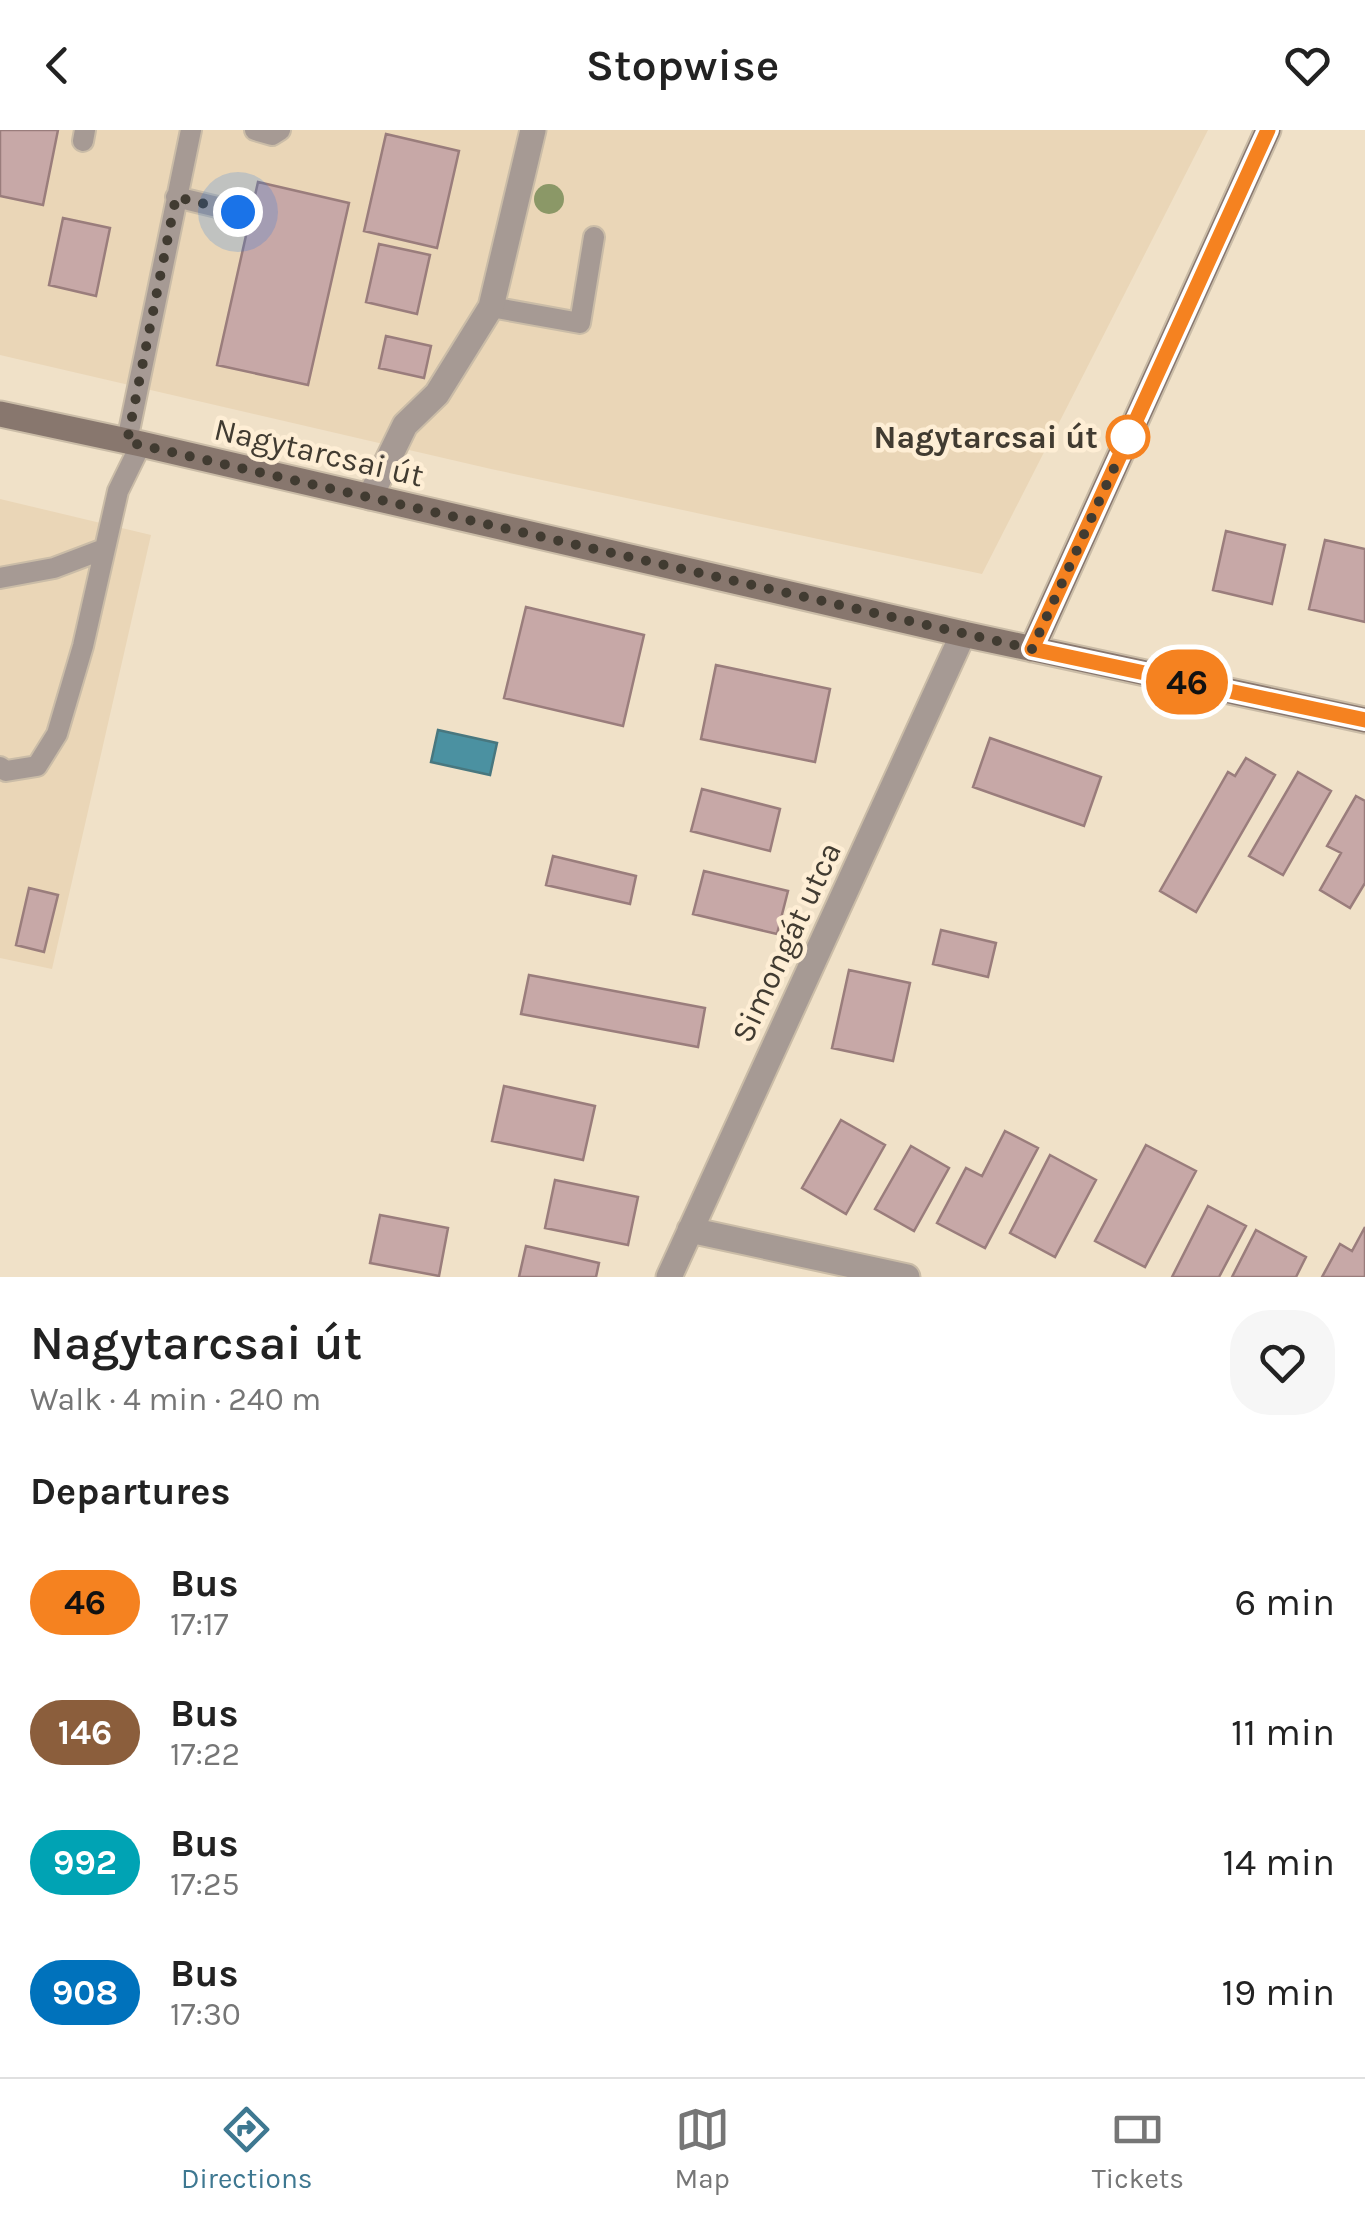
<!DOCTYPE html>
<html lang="en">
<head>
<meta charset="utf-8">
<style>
	body { margin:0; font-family:Karla,sans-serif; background:#f6f6f6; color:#222; height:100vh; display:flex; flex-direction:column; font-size:38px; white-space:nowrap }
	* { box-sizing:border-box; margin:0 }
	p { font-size:32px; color:#767676 }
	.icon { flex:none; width:55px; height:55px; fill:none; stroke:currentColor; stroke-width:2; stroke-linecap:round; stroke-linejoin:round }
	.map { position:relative; height:1147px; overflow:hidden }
	.panel { display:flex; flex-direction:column; background:#fff; flex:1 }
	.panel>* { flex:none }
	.badge { padding:0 20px; border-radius:32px; font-size:35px; line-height:65px }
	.you { position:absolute; width:50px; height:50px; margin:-25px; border:8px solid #fff; border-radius:50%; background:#1a73e8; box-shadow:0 0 0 15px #1a73e833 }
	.map>.badge { position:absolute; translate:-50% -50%; box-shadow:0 0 0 5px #fff }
	h2 { padding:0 30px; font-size:38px; line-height:90px }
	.round { display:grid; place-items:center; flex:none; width:105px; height:105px; border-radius:40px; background:#f6f6f6 }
	.overview { display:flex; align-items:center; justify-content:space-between; height:170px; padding:0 30px }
	h1 { font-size:48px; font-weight:600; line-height:75px }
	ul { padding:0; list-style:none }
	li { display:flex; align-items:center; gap:30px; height:130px; padding:0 30px }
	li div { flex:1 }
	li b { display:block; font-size:38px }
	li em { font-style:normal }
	li .badge { min-width:110px; font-weight:700; text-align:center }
	header { display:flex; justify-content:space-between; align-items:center; height:130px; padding:0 30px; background:#fff; font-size:45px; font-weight:600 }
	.tab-bar { display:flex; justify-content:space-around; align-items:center; height:140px; border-top:2px solid #e0e0e0; background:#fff; font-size:28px; color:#767676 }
	.tab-bar a { display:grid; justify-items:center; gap:5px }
	.tab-bar .active { color:#3e7891 }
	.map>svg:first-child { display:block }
</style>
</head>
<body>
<header><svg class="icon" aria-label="back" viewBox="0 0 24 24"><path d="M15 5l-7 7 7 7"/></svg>Stopwise<svg class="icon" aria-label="heart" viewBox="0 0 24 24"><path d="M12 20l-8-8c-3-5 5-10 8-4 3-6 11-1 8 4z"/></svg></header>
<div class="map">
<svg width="1365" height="1147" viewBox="0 0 1365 1147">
	<rect width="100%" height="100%" fill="#f0e1c8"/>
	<path fill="#ead6b7" d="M0,0h1208l-226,444 -491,-105 -491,-114z
		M0,369l151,36 -99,434 -52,-11z"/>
	<path fill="#4b91a1" stroke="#48777f" stroke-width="2.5" d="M438,600l59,13 -7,32 -59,-13z"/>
	<path fill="#c7a8a7" stroke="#9a7d7c" stroke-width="2.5" d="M0,0h58l-15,75 -43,-9z
		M386,4l73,17 -22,97 -73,-17z
		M258,52l91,21 -41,182 -91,-20z
		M63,88l47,10 -14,68 -47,-11z
		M379,114l51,11 -13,59 -51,-12z
		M386,206l45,10 -7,32 -45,-10z
		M1226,401l59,14 -13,59 -59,-14z
		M1325,410l40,9v73l-56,-13z
		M526,477l118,28 -21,91 -119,-28z
		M716,535l114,24 -15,73 -114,-23z
		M990,608l111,39 -17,49 -111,-39z
		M1246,628l29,17 -79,137 -36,-21 68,-119 7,4z
		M1298,642l33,19 -48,84 -34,-19z
		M702,659l78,20 -10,42 -79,-20z
		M1356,666l9,5v82l-15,25 -30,-18 21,-37 -14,-7z
		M553,726l83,20 -6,28 -84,-19z
		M704,741l84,20 -11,43 -84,-20z
		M29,758l29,7 -14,57 -28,-7z
		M941,800l55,13 -8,34 -55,-13z
		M849,840l61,13 -17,78 -61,-13z
		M529,845l176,33 -7,39 -177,-33z
		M504,956l91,20 -12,54 -91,-19z
		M841,990l44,25 -39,69 -44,-26z
		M1005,1001l33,17 -53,100 -48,-25 29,-55 16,8z
		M1146,1015l50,26 -51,96 -50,-26z
		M911,1016l38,22 -35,63 -39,-22z
		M1050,1025l46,25 -41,77 -45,-24z
		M555,1050l83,17 -10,48 -83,-17z
		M1208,1076l38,20 -27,51h-47z
		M380,1085l68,13 -9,48 -69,-13z
		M1365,1097v50h-43l18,-33 12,7z
		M1256,1100l50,27 -10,20h-64z
		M526,1116l73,17 -3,14h-77z"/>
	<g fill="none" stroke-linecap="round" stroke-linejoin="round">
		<g stroke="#cabca7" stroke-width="24">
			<path id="lane" d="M255,0l17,5 8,-5
				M83,11l2,-11
				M176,67l62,15
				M491,177l89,16 14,-86
				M127,311l64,-311
				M0,448l54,-10 50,-19
				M0,637l6,4 31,-5 20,-32 26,-88 35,-155 23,-47"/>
		</g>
		<g stroke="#cabca7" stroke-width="29">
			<path id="street" d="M370,367l35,-72 32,-31 54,-87 42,-177
				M690,1100l217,47
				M669,1147l294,-643"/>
		</g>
		<g stroke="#cabca7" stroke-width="29">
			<path id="secondary" d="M0,284l141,30 822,190 402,86
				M1032,519l236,-519"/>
		</g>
		<use href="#lane" stroke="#a69a94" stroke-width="20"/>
		<use href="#street" stroke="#a69a94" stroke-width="25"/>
		<use href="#secondary" stroke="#88776e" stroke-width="25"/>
	</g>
	<circle fill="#8b9867" cx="549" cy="69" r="15"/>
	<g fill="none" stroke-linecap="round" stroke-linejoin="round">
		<g stroke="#fff" stroke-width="22">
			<path id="line" d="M1268,0l-236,519 333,71"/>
		</g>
		<use href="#line" stroke="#f58220" stroke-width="15"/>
		<path stroke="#413b31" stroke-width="10" stroke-dasharray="0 18" d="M238,82l-62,-15 -49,245 905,207 98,-216 -2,4"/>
	</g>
	<circle fill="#fff" stroke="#f58220" stroke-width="5" cx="1128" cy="307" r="20"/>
	<g text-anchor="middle" stroke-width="9" stroke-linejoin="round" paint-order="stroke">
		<g font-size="32" font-weight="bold" fill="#413b31" stroke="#feeed5" text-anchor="end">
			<text x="1098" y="318">Nagytarcsai út</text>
		</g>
		<g font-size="32" fill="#413b31" stroke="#feeed5">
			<text transform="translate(319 322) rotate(13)" y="11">Nagytarcsai út</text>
			<text transform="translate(786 812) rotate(-65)" y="11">Simongát utca</text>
		</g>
	</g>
</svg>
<div class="you" style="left:238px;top:82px"></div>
<b class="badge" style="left:1187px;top:552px;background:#f58220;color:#111">46</b>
</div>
<section class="panel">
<div class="overview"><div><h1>Nagytarcsai út</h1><p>Walk · 4 min · 240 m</p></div><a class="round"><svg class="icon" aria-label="heart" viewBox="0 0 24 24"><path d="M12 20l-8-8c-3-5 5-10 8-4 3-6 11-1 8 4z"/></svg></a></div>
<h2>Departures</h2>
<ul>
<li><span class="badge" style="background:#f58220;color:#111">46</span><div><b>Bus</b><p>17:17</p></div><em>6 min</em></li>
<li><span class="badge" style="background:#8b5e3c;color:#fff">146</span><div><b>Bus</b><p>17:22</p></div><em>11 min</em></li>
<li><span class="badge" style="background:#00a3b4;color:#fff">992</span><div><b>Bus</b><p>17:25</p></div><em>14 min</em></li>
<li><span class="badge" style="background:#0072bc;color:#fff">908</span><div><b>Bus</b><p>17:30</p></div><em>19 min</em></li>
</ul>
</section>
<nav class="tab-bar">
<a class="active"><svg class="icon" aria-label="directions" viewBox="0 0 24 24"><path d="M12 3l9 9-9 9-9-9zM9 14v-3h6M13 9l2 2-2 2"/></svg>Directions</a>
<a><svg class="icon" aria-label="map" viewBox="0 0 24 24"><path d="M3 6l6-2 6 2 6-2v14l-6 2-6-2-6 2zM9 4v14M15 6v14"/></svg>Map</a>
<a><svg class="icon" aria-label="tickets" viewBox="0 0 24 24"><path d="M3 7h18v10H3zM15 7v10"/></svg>Tickets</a>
</nav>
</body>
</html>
